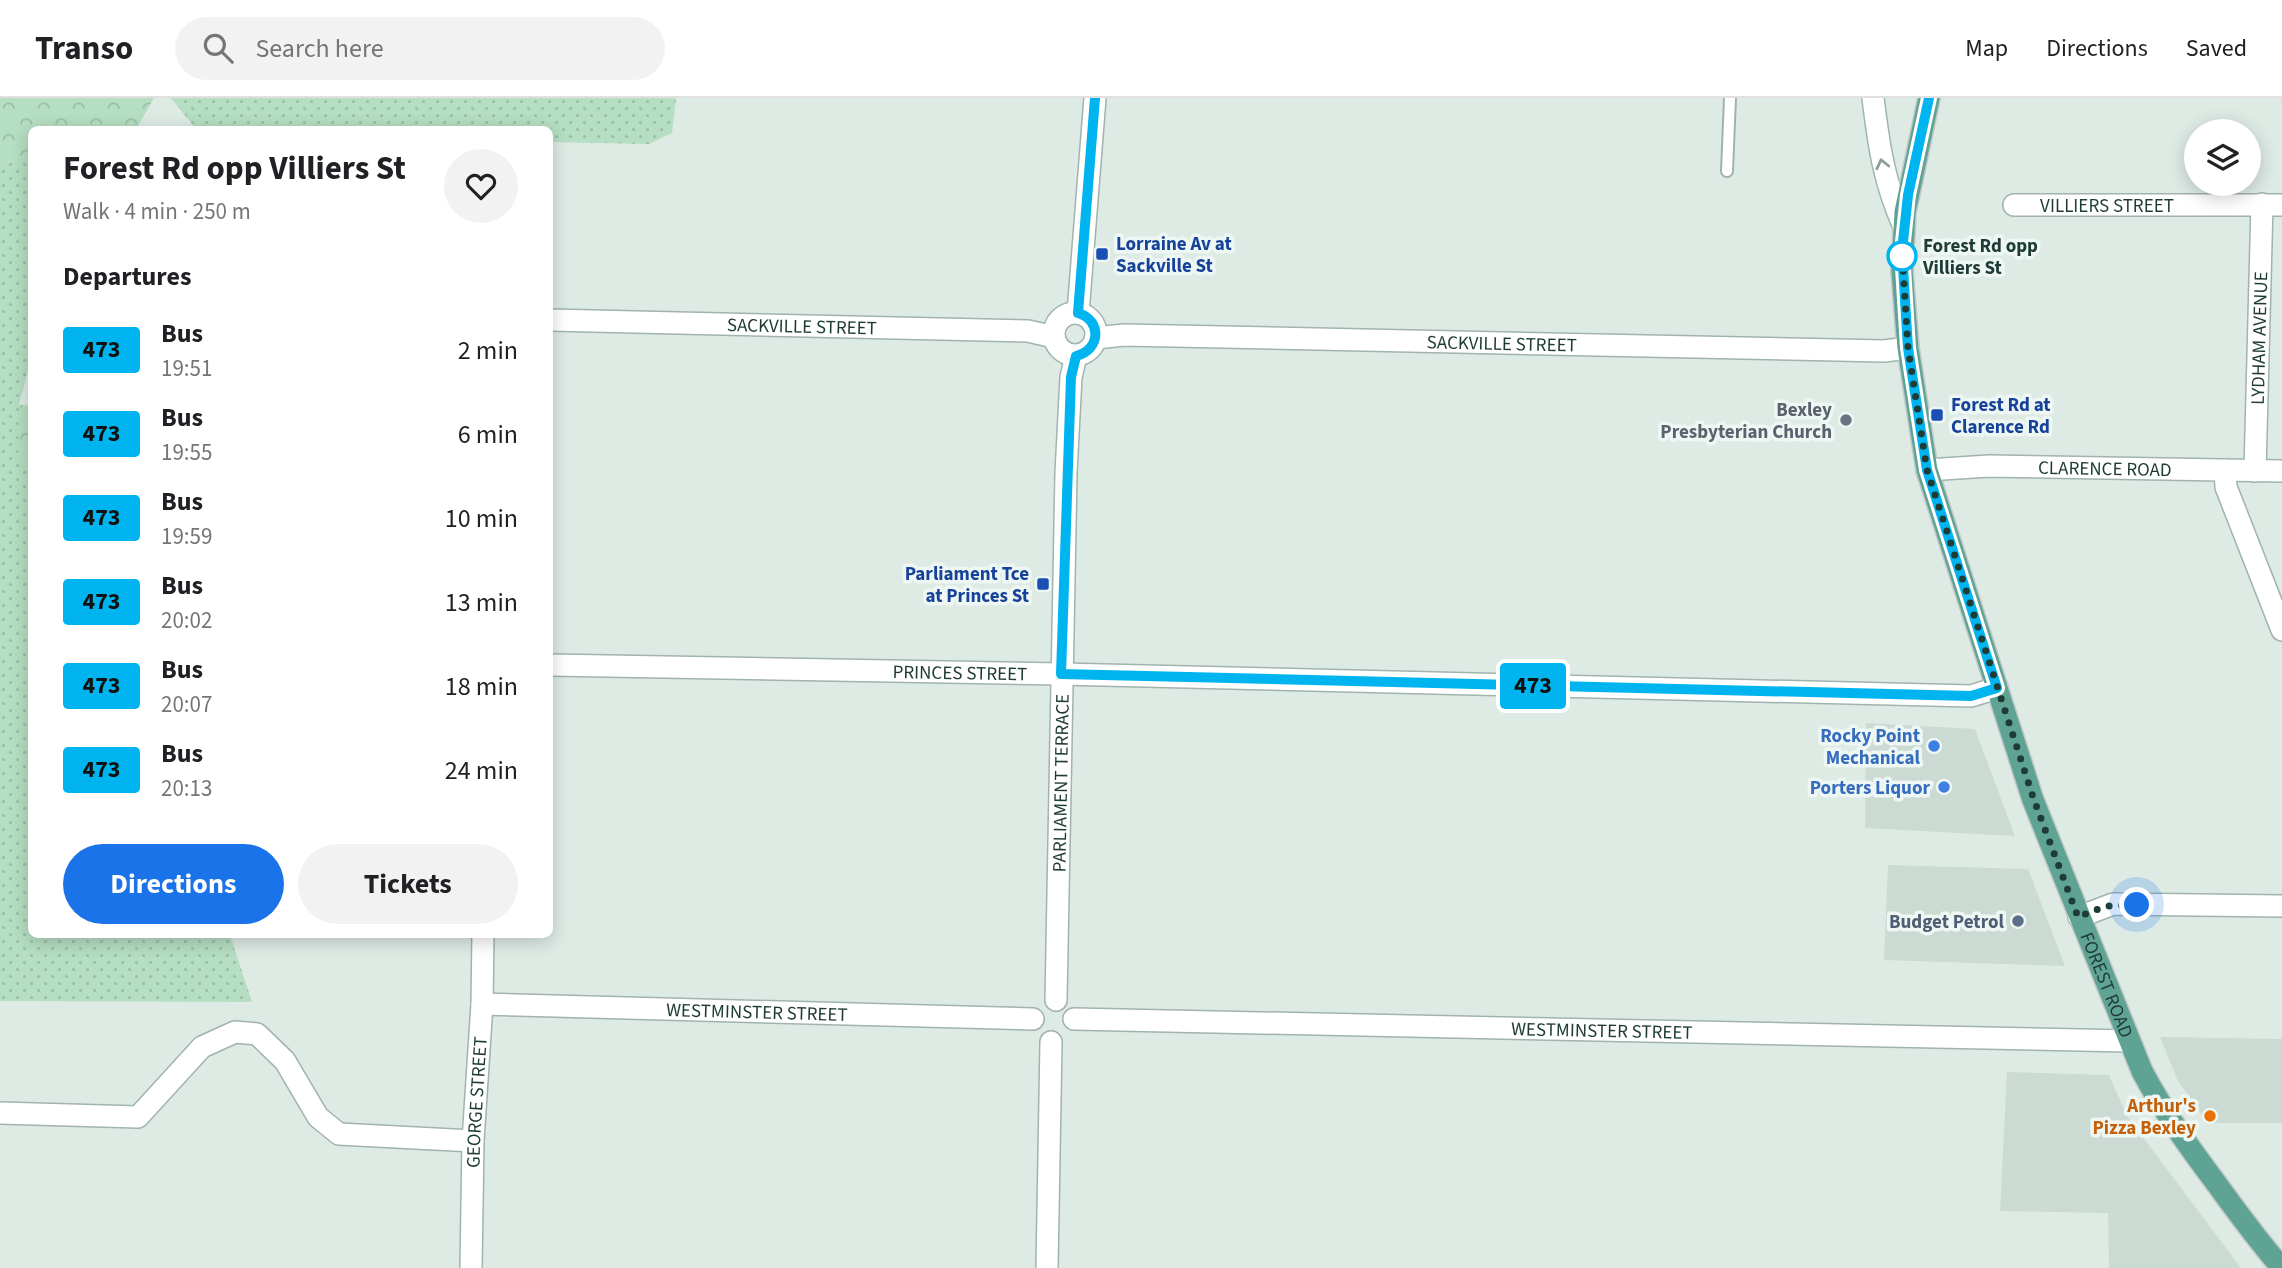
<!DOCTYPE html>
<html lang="en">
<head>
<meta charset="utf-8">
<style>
	body { margin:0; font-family:"Source Sans 3",sans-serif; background:#f2f2f2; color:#202124; height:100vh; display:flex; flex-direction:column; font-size:26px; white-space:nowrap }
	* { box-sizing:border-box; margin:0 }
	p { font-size:23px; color:#757577 }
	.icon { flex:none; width:38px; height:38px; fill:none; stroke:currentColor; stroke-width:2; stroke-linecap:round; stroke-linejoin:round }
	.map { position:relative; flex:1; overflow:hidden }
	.drawer { position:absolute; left:28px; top:28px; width:525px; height:812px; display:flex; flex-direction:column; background:#fff; border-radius:10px; box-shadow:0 4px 18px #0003 }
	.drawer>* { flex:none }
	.badge { padding:0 14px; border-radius:5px; font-size:24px; line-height:46px }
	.fabs { position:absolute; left:2184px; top:21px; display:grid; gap:14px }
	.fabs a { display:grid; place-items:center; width:77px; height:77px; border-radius:50%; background:#fff; box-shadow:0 4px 18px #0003; font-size:35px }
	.you { position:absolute; width:35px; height:35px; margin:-18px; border:5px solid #fff; border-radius:50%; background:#1a73e8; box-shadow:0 0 0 10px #1a73e833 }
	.map>.badge { position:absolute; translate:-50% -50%; box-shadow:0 0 0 4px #fff }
	h2 { padding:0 35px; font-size:26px; line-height:63px }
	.round { display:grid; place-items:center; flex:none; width:74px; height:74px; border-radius:37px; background:#f2f2f2 }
	.headline { display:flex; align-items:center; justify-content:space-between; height:119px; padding:0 35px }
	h1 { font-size:33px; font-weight:700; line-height:52px }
	.primary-button { display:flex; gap:14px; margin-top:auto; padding:14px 35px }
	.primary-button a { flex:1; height:80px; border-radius:42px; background:#1a73e8; color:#fff; font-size:28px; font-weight:700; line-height:80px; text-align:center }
	.primary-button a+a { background:#f2f2f2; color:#202124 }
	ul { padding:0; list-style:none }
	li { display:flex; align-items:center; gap:21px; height:84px; padding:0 35px }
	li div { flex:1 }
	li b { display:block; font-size:26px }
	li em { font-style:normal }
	li .badge { min-width:77px; font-weight:700; text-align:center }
	header { display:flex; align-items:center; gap:42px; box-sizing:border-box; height:98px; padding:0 35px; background:#fff; border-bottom:2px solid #e0e0e0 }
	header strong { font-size:33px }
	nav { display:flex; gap:38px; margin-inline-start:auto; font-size:24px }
	.search { width:490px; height:63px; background:#f2f2f2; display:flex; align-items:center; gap:18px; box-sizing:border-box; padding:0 24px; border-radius:38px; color:#757577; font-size:26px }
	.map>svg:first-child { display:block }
</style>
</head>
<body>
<header>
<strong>Transo</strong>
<div class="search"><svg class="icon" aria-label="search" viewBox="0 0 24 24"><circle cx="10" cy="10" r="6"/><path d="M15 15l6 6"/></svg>Search here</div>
<nav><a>Map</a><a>Directions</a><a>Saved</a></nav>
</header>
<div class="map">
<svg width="2282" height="1170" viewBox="0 0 2282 1170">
	<defs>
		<pattern id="grass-dots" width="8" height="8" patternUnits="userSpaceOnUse" patternTransform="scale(1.75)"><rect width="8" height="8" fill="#b5dec2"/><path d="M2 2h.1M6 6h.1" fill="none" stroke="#9bbfa7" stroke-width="1.8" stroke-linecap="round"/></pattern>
		<pattern id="forest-crowns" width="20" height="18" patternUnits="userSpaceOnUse" patternTransform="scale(1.75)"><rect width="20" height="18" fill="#b5dec2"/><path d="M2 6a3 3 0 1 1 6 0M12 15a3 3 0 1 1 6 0" fill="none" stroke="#9bbfa7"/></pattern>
	</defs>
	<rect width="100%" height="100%" fill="#deebe5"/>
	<path fill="#ccdad4" d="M1866,625l109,6 40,107 -150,-8z
		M1888,767l140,4 37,97 -181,-6z
		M2160,939l122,2v84h-74l-30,-42z
		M2007,974l102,3 18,41 114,152h-132l-1,-55 -108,-2z"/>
	<path fill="url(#grass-dots)" d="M171,0h505l-4,35 -23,11 -99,-2v-12l-354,-1z
		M31,56l1,201 -13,50 13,1v528l198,1 22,67 -252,-1v-837z"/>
	<path fill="url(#forest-crowns)" d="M0,0h154l-16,28 -21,4h-85l-1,24 -31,10z
		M19,307l12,1v61l-13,-11z"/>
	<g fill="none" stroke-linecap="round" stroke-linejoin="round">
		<g stroke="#a1b3ad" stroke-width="14">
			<path id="lane" d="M1727,73l3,-73"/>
		</g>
		<g stroke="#a1b3ad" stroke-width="24">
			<g id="street">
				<path id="s1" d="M2014,107h268"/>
				<circle cx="1075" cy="236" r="21"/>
				<path d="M1078,215l17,-215"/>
				<path id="s2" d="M550,222l478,11 26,6"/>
				<path id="s3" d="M1096,240l28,-3 760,16 24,-3"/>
				<path id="s4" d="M1927,372l62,-4 293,5"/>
				<path d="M2225,372l1,17 56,143"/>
				<path id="s5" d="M2255,373l7,-267"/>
				<path id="s6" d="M550,567l511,9 910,22 26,-8"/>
				<path d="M2079,819l34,-13 169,2"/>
				<path id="s7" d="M1056,902l10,-527 5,-96 5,-21"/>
				<path id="s8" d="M482,906l551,15"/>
				<path id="s9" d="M1074,921l1055,22"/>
				<path d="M0,1015l138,4 64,-70 33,-15 22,2 28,27 33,56 21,17 134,7"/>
				<path id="s10" d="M471,1170l2,-127 9,-137 1,-70"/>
				<path d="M1047,1170l4,-226"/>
			</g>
		</g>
		<g stroke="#9cb7ae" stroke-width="24">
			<path id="secondary" d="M1873,0c6,49 11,84 31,129"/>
		</g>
		<g stroke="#c0c8c6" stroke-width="24">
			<g id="primary">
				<path id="s11" d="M1929,0l-24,114 -3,59 6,77 19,122 106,330 109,271c21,40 47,76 74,112 21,29 42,58 66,85"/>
			</g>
		</g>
		<use href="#lane" stroke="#fff" stroke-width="10"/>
		<use href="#street" stroke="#fff" stroke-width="21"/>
		<use href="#secondary" stroke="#fff" stroke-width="21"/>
		<use href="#primary" stroke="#5fa395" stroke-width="21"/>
	</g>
	<defs><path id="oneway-chevron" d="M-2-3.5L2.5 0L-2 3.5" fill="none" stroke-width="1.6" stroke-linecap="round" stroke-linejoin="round" transform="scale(1.75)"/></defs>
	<use stroke="#8e9d9a" href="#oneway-chevron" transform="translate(1882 66) rotate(-103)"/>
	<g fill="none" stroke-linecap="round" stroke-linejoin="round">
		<g stroke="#fff" stroke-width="16">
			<path id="line" d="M1095,0l-17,215c24,7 23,37 -2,43l-5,21 -10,297 910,22 26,-8 -70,-218 -19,-122 -6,-97 6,-56 21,-97"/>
		</g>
		<use href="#line" stroke="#00b5ef" stroke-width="10"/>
		<path stroke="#1e3b35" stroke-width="7" stroke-dasharray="0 12.6" d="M1902,158v-5l6,97 19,122 107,330 44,117 28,-11 31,-1"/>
	</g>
	<g fill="#1a4fb4" stroke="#eef7f3" stroke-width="2.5">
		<rect x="1095" y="149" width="14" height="14" rx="3.5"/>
		<rect x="1930" y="310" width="14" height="14" rx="3.5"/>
		<rect x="1036" y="479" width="14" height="14" rx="3.5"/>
	</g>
	<circle fill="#fff" stroke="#00b5ef" stroke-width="3.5" cx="1902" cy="158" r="14"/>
	<circle fill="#6b7280" stroke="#eef7f3" stroke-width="2.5" cx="1846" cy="322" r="7"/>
	<g fill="#3f7fe0" stroke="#eef7f3" stroke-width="2.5">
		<circle cx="1934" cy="648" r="7"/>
		<circle cx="1944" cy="689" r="7"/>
	</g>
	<circle fill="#5c6f8a" stroke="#eef7f3" stroke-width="2.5" cx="2018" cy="823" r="7"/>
	<circle fill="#e8710a" stroke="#eef7f3" stroke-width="2.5" cx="2210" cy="1018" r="7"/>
	<g text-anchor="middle" stroke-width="7" stroke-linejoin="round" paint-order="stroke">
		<g font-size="19" fill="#1e3b35" stroke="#eef7f3">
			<text dy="7" stroke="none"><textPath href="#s1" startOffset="93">VILLIERS STREET</textPath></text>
			<text dy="7" stroke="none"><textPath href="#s2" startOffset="252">SACKVILLE STREET</textPath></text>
			<text dy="7" stroke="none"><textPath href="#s5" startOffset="133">LYDHAM AVENUE</textPath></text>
			<text dy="7" stroke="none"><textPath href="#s3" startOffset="406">SACKVILLE STREET</textPath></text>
			<text dy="7" stroke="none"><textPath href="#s4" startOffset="178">CLARENCE ROAD</textPath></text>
			<text dy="7" stroke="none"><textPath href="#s6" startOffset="410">PRINCES STREET</textPath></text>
			<text dy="7" stroke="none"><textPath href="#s7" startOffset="217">PARLIAMENT TERRACE</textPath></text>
			<text dy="7" stroke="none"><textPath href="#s11" startOffset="922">FOREST ROAD</textPath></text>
			<text dy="7" stroke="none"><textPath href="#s8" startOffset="275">WESTMINSTER STREET</textPath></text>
			<text dy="7" stroke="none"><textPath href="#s9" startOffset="528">WESTMINSTER STREET</textPath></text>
			<text dy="7" stroke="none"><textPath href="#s10" startOffset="166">GEORGE STREET</textPath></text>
		</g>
		<g font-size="19" font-weight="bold" fill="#164399" stroke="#eef7f3" text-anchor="start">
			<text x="1116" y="152">Lorraine Av at<tspan x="1116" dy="22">Sackville St</tspan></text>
			<text x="1951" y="313">Forest Rd at<tspan x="1951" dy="22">Clarence Rd</tspan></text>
			<text x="1029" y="482" text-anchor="end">Parliament Tce<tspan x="1029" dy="22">at Princes St</tspan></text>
		</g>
		<g font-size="19" font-weight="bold" fill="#1e3b35" stroke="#eef7f3" text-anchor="start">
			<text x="1923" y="154">Forest Rd opp<tspan x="1923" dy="22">Villiers St</tspan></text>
		</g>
		<g font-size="19" font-weight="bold" fill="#5b616d" stroke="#eef7f3" text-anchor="end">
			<text x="1832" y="318">Bexley<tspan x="1832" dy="22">Presbyterian Church</tspan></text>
		</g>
		<g font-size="19" font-weight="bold" fill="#366cbe" stroke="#eef7f3" text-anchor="end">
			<text x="1920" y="644">Rocky Point<tspan x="1920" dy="22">Mechanical</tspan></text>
			<text x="1930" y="696">Porters Liquor</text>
		</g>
		<g font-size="19" font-weight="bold" fill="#4e5e75" stroke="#eef7f3" text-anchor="end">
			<text x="2004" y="830">Budget Petrol</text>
		</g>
		<g font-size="19" font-weight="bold" fill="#c56008" stroke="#eef7f3" text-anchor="end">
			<text x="2196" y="1014">Arthur's<tspan x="2196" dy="22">Pizza Bexley</tspan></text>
		</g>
	</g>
</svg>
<div class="fabs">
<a><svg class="icon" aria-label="layers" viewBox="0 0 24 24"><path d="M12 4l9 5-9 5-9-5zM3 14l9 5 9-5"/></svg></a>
</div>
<div class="you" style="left:2137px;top:807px"></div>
<b class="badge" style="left:1533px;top:588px;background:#00b5ef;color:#111">473</b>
<section class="drawer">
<div class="headline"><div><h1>Forest Rd opp Villiers St</h1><p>Walk · 4 min · 250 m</p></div><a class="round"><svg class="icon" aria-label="heart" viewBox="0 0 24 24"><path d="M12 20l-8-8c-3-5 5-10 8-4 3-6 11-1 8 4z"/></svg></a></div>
<h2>Departures</h2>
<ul>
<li><span class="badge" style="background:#00b5ef;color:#111">473</span><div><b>Bus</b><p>19:51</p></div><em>2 min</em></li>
<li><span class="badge" style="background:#00b5ef;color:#111">473</span><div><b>Bus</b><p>19:55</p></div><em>6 min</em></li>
<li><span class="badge" style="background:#00b5ef;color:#111">473</span><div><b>Bus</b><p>19:59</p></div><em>10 min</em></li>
<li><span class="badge" style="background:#00b5ef;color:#111">473</span><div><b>Bus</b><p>20:02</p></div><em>13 min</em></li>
<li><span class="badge" style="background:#00b5ef;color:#111">473</span><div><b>Bus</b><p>20:07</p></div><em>18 min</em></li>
<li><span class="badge" style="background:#00b5ef;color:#111">473</span><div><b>Bus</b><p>20:13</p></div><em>24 min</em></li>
</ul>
<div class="primary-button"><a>Directions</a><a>Tickets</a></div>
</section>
</div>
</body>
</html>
